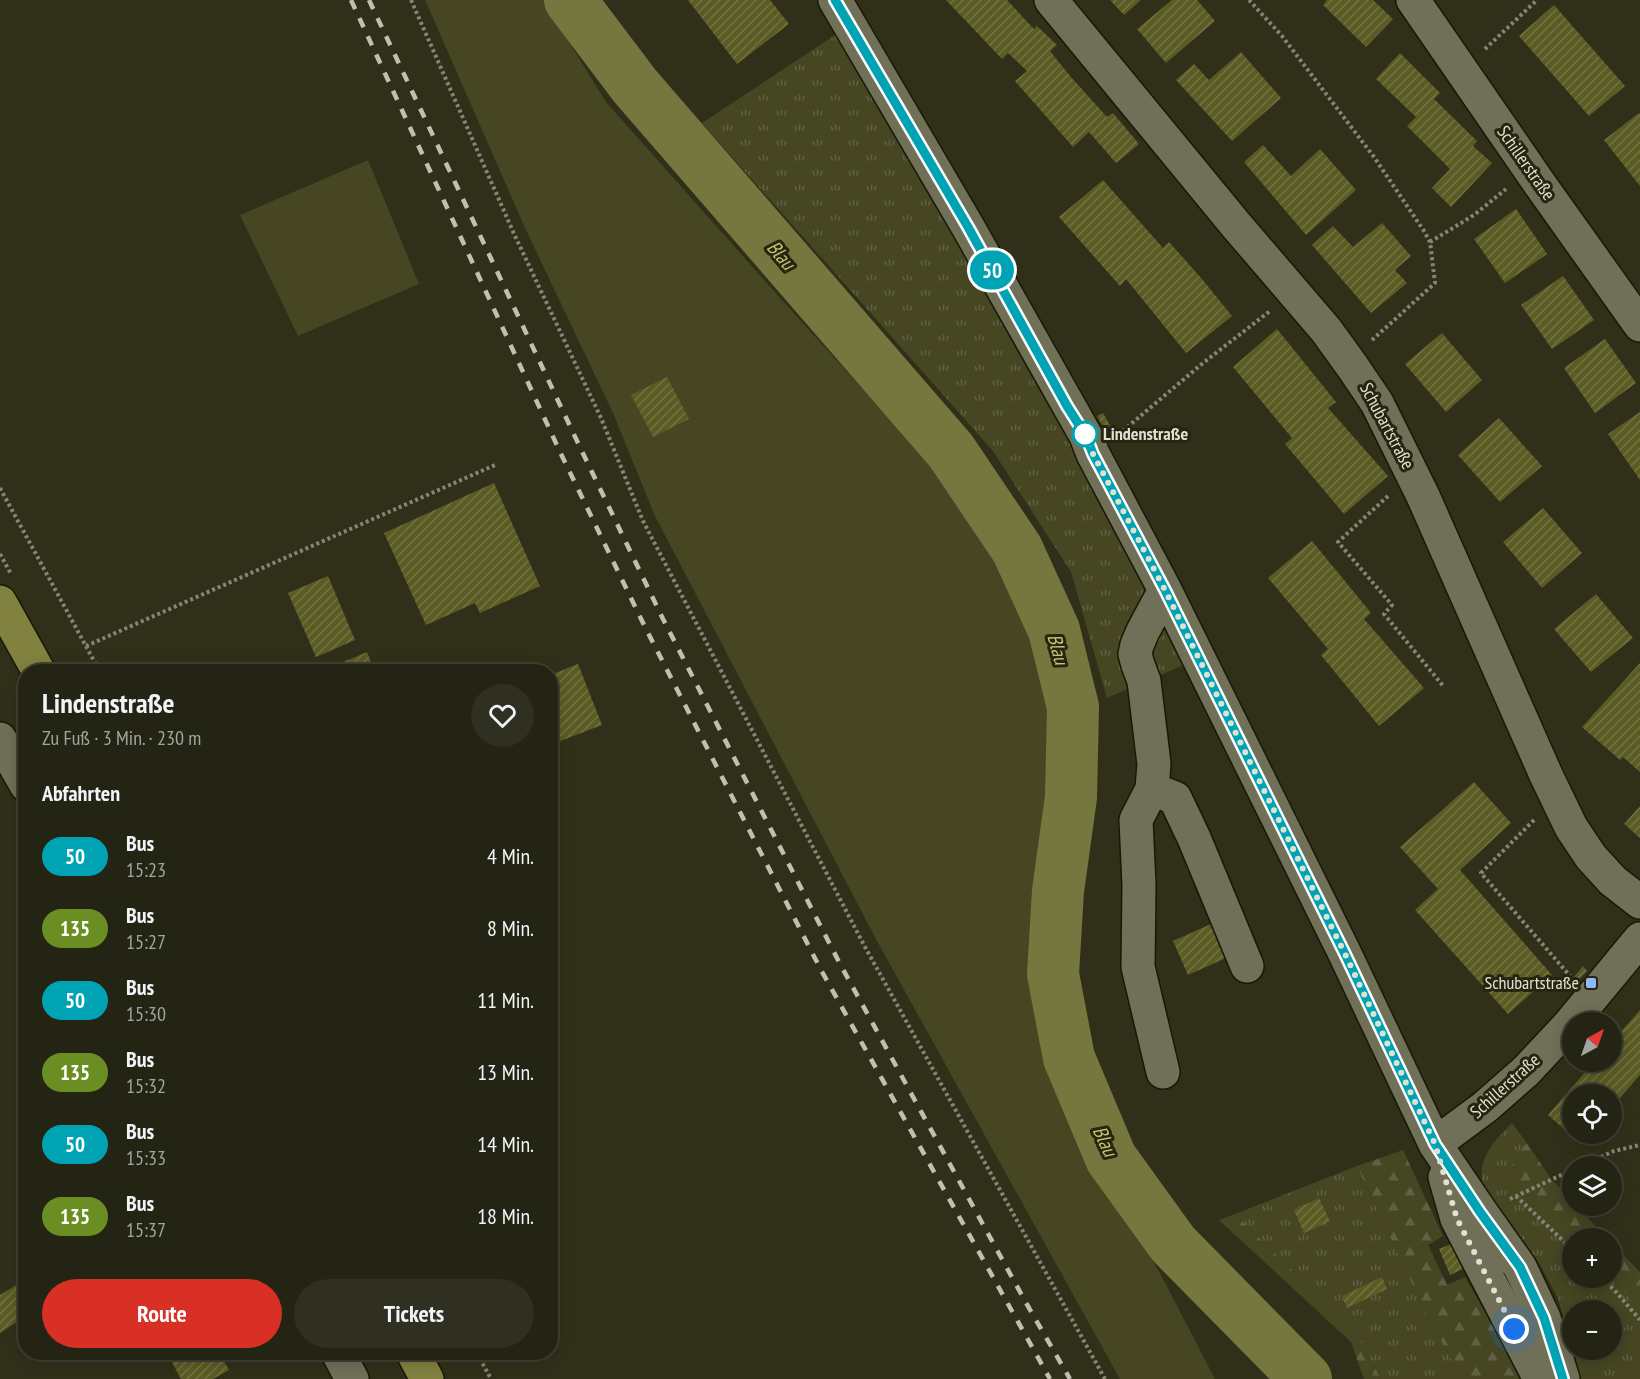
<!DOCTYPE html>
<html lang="de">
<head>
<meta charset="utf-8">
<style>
	body { margin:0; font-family:"PT Sans Narrow",sans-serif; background:#303022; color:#f1f3f6; height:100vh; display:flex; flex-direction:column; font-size:22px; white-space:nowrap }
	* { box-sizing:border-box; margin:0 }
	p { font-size:20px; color:#a3a4a0 }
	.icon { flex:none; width:33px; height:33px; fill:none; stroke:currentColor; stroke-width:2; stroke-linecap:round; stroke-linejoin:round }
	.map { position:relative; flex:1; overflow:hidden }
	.side { position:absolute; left:18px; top:664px; width:540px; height:696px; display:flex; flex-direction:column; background:#242414; border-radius:24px; box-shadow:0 3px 15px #0003,0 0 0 2px #414134 }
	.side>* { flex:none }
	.badge { padding:0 12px; border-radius:20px; font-size:21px; line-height:39px }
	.needle { width:39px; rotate:40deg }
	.buttons { position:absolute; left:1562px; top:1012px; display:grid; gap:12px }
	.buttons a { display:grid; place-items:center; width:60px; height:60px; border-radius:50%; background:#242414; box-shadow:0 3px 15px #0003,0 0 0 2px #414134; font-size:30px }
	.you { position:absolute; width:30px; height:30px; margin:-15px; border:4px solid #fff; border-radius:50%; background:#1a73e8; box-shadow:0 0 0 9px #1a73e833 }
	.map>.badge { position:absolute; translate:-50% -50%; box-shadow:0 0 0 3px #fff }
	h2 { padding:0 24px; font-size:22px; line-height:54px }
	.round { display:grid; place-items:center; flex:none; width:63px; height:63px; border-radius:32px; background:#303022 }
	.headline { display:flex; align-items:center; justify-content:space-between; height:102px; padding:0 24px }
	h1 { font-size:28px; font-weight:800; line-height:45px }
	.cta { display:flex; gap:12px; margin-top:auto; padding:12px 24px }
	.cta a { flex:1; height:69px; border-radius:36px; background:#d93025; color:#fff; font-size:24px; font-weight:800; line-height:69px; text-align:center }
	.cta a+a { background:#303022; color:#f1f3f6 }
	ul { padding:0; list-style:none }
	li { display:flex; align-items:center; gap:18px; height:72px; padding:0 24px }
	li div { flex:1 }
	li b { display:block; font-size:22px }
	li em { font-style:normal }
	li .badge { min-width:66px; font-weight:700; text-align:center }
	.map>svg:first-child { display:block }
</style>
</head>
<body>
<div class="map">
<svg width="1640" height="1379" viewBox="0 0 1640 1379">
	<defs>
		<pattern id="grass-tufts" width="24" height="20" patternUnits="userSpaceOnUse" patternTransform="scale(1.5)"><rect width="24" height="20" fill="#464623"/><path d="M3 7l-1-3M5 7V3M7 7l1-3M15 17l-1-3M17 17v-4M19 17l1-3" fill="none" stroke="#606042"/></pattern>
		<pattern id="forest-firs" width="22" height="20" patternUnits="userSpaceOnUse" patternTransform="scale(1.5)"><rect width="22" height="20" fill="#464623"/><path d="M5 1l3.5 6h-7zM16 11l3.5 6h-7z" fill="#606042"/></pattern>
		<pattern id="building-hatch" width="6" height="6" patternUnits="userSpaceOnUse" patternTransform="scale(1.5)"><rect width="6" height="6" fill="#5b5b24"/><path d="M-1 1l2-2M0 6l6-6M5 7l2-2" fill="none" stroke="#727243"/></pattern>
	</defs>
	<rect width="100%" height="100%" fill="#30301a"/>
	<path fill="url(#grass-tufts)" fill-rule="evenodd" d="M838,33l132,223 101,189 115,219 -79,34 -36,-126 -78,-121 -291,-328z
		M1512,1123l15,20 -10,12 11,49 44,38v36h38l30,31v70h-60l-3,-7 -19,-74 -19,-35 -56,-78c-6,-28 11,-43 29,-62zM1572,1311h39v39h-39z
		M1357,1166l73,156 33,57h-82l-25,-46 -121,-119z"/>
	<path fill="url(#forest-firs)" d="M1527,1143l24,36 21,22v5h4l32,33h-36v3c-17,-15 -58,-42 -61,-65 -2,-13 8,-25 16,-34z
		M1403,1150l40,86 -15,9 19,40 18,-8 59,102h-61l-33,-57 -73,-156z
		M1235,1214l121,119 25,46h-17l-13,-37 -132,-122z
		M1611,1242l29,30v37l-30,-31z"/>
	<path fill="#464623" d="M425,0h118l63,102 174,196 150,165 67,90 46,82 15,69 1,86 -24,164 16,107 44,104 66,110 54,104h-95l-243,-438 -222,-425 -42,-103 -87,-183z
		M368,160l51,124 -121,52 -58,-121z"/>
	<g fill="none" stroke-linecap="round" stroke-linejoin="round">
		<path stroke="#76773f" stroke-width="52" d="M570,0l65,86 316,365 66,98 37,81 19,77 -2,90 -13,94 -5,83 16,84 42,100 62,86 133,135"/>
	</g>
	<path fill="url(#building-hatch)" d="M688,0h82l19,24 -52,40z
		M946,0h61l27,29 3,-3 20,19 -7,6 20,25 37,41 6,-4 26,31 -23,19 -27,-31 -16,15 -58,-66 12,-10 -19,-18 -6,6z
		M1110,0h31l-17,15z
		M1172,0h25l18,21 -49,42 -29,-34z
		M1327,0h46l20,19 -27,28 -43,-42z
		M1554,5l71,81 -36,30 -70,-80z
		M1241,52l40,46 -49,43 -56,-61 18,-16 15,16z
		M1400,53l40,40 -6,6 43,42 -4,5 19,17 -41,44 -19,-19 18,-19 -43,-43 9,-9 -40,-38z
		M1639,113l1,1v72l-36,-46z
		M1263,145l28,31 29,-27 36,41 -50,45 -62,-73z
		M1103,180l60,68 6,-6 33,37 30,37 -46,37 -60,-74 -6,7 -61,-69z
		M1516,209l31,45 -42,29 -31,-44z
		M1382,223l29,33 -16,14 12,13 -36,30 -59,-68 21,-19 20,21z
		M1563,276l31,44 -42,29 -31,-44z
		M1277,329l59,73 -8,6 60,68 -44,38 -59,-70 7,-6 -59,-71z
		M1442,333l40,47 -36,32 -41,-48z
		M1605,339l31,44 -41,30 -31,-45z
		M667,377l22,42 -36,18 -22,-42z
		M1640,412v68l-32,-46z
		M1103,413l9,16 -6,3 -9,-16z
		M1499,418l43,48 -42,36 -42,-47z
		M494,483l46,103 -60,27 -5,-10 -49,22 -42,-92z
		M1543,508l39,45 -40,35 -39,-46z
		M1312,541l59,72 -7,6 60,69 -45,38 -58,-71 7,-6 -60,-71z
		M328,576l27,64 -39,17 -28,-64z
		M1596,594l37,44 -42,34 -37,-43z
		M367,652l8,20h-55z
		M1640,663v109l-17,-15 -3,3 -38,-33z
		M578,664l24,61 -52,20v-70z
		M1474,782l37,41 -51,47 92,105 -44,39 -93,-104 23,-21 -38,-42z
		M1640,806v32l-16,-14z
		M1211,924l15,34 -38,17 -15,-34z
		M1583,966l4,5 -10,10 -4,-3z
		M1640,1010v65l-29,33v-13h-39v39h16l-8,9 -32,-28 46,-53h17v-19z
		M1319,1198l11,23 -26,12 -10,-23z
		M1451,1244l12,25 -13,6 -11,-26z
		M1382,1277l5,12 -40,19 -5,-12z
		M26,1279v37l-26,17v-38z
		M167,1353h52l10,17 -16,9h-32z"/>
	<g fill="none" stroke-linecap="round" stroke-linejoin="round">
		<g stroke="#181804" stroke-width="36">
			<path id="minor" d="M835,0l133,227 118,209 7,18 72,136 180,364 90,190 46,68 39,55 24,51 19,61
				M1051,0l185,225 90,105 26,36 25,37 46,93 123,279 25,52 20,30 22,24 27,21
				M1413,0l126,183 101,142
				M0,739l26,46
				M1152,789l23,9 19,40 53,128
				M1163,1072l-25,-105 1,-82 -3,-65 16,-31 2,-25 -10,-83 -6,-16 -3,-11 2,-9 6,-14 22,-41
				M1435,1144l50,-37 41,-36 43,-46 71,-86
				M1445,1177l12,42 83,160
				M338,1353l14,26"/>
		</g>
		<g stroke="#181804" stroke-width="36">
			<path id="major" d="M0,602l39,70
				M413,1353l14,26"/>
		</g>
		<path stroke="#868674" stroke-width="4" stroke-dasharray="3 3" stroke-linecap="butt" d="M411,0l104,236 86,182 42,103 222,426 240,432
			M1249,0l33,36 92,121 50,74 6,11 5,41 -64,58
			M1485,49l52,-49
			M1430,242l44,-27 32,-26
			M1118,435l85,-72 67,-52
			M0,488l100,184
			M1388,496l-50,46 54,63 -8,9 60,73
			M0,554l11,20
			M86,646l409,-181
			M1534,820l-53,53 89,103
			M1579,1167l35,-16 26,-6
			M1516,1196l56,53
			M1510,1199l62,-29
			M1602,1278l15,15 23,27
			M477,1353l14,26"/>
		<use href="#minor" stroke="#707058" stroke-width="33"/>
		<use href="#major" stroke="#818140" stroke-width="33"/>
		<path stroke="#bfc0b1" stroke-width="4.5" stroke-dasharray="10 10" stroke-linecap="butt" d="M351,0l210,454 84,173 176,343 229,409
			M369,0l209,443 85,176 176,343 186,339 45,78"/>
	</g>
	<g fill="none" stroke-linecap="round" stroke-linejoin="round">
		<g stroke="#fff" stroke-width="14">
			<path id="line" d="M835,0l133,227 99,179 19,30 7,18 72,136 127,257 53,107 90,190 45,68 40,55 24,51 19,61"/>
		</g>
		<use href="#line" stroke="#00a3b4" stroke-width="9"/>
		<path stroke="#e0e1d3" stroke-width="6" stroke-dasharray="0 10.8" d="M1085,434l8,20 72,136 180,364 90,190 22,75 57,110"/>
	</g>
	<circle fill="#fff" stroke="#00a3b4" stroke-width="3" cx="1085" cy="434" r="12"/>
	<rect fill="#8eb9fc" stroke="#262610" stroke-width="2" x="1585" y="977" width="12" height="12" rx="3"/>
	<g text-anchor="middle" stroke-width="6" stroke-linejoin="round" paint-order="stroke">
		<g font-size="18" fill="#e0e1d3" stroke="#262610">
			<text transform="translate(1526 163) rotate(55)" y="6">Schillerstraße</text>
			<text transform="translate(1387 426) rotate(62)" y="6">Schubartstraße</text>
			<text transform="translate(1505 1086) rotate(-42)" y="6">Schillerstraße</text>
		</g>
		<g font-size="18" font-weight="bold" fill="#e0e1d3" stroke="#262610" text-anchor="start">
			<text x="1103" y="440">Lindenstraße</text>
		</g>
		<g font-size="18" fill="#e0e1d3" stroke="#262610" text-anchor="end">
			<text x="1579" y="989">Schubartstraße</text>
		</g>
		<g font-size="20" font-style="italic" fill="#c4c571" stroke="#262610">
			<text transform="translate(781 255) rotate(49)" y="7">Blau</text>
			<text transform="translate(1058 649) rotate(75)" y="7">Blau</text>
			<text transform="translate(1105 1141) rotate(65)" y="7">Blau</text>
		</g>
	</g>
</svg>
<div class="buttons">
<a><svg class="needle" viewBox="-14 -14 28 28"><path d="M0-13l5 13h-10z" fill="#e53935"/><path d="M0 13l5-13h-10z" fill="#a3a4a0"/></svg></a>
<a><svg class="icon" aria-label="locate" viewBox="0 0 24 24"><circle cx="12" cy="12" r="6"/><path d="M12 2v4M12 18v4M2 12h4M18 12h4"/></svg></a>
<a><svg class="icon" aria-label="layers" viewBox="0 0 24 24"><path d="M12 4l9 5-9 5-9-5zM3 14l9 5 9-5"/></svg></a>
<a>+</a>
<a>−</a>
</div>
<div class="you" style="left:1514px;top:1329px"></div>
<b class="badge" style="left:992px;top:270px;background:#00a3b4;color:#fff">50</b>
<section class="side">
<div class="headline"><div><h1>Lindenstraße</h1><p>Zu Fuß · 3 Min. · 230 m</p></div><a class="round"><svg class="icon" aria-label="heart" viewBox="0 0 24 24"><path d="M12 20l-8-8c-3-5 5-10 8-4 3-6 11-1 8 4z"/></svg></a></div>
<h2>Abfahrten</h2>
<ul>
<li><span class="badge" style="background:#00a3b4;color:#fff">50</span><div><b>Bus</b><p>15:23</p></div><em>4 Min.</em></li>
<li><span class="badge" style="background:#6b8e23;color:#fff">135</span><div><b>Bus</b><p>15:27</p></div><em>8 Min.</em></li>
<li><span class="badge" style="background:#00a3b4;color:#fff">50</span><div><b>Bus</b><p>15:30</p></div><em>11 Min.</em></li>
<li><span class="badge" style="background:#6b8e23;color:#fff">135</span><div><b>Bus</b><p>15:32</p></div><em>13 Min.</em></li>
<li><span class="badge" style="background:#00a3b4;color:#fff">50</span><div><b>Bus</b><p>15:33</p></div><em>14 Min.</em></li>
<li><span class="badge" style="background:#6b8e23;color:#fff">135</span><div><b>Bus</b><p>15:37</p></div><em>18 Min.</em></li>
</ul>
<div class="cta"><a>Route</a><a>Tickets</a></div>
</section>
</div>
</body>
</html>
